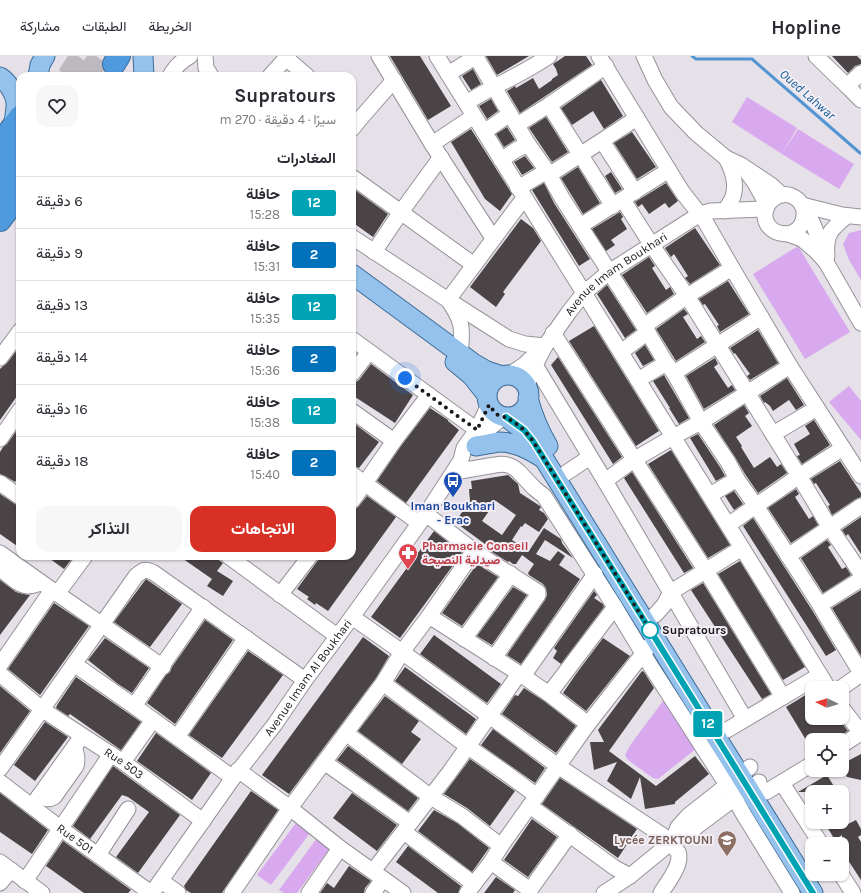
<!DOCTYPE html>
<html lang="ar">
<head>
<meta charset="utf-8">
<style>
	body { margin:0; font-family:Karla,Vazirmatn,sans-serif; background:#f7f7f7; color:#2b2b33; direction:rtl; height:100vh; display:flex; flex-direction:column; font-size:15px; white-space:nowrap }
	* { box-sizing:border-box; margin:0 }
	p { font-size:13px; color:#7c7c81 }
	.icon { flex:none; width:22px; height:22px; fill:none; stroke:currentColor; stroke-width:2; stroke-linecap:round; stroke-linejoin:round }
	.map { position:relative; flex:1; overflow:hidden; direction:ltr }
	.drawer { position:absolute; left:16px; top:16px; width:340px; height:488px; display:flex; flex-direction:column; background:#fff; border-radius:12px; box-shadow:0 1px 3px #0004; direction:rtl }
	.drawer>* { flex:none }
	.badge { padding:0 8px; border-radius:3px; font-size:14px; line-height:26px }
	.needle { width:26px; rotate:275deg }
	.tools { position:absolute; left:805px; top:625px; display:grid; gap:8px }
	.tools a { display:grid; place-items:center; width:44px; height:44px; border-radius:8px; background:#fff; box-shadow:0 1px 3px #0004; font-size:20px }
	.you { position:absolute; width:20px; height:20px; margin:-10px; border:3px solid #fff; border-radius:50%; background:#1a73e8; box-shadow:0 0 0 6px #1a73e833 }
	.map>.badge { position:absolute; translate:-50% -50%; box-shadow:0 0 0 2px #fff }
	h2 { padding:0 20px; font-size:15px; line-height:36px }
	.round { display:grid; place-items:center; flex:none; width:42px; height:42px; border-radius:12px; background:#f7f7f7 }
	.headline { display:flex; align-items:center; justify-content:space-between; height:68px; padding:0 20px }
	h1 { font-size:19px; font-weight:700; line-height:30px }
	.primary-button { display:flex; gap:8px; margin-top:auto; padding:8px 20px }
	.primary-button a { flex:1; height:46px; border-radius:12px; background:#d93025; color:#fff; font-size:16px; font-weight:700; line-height:46px; text-align:center }
	.primary-button a+a { background:#f7f7f7; color:#2b2b33 }
	ul { padding:0; list-style:none }
	li { display:flex; align-items:center; gap:12px; height:52px; padding:0 20px; border-top:1px solid #e1e1e2 }
	li div { flex:1 }
	li b { display:block; font-size:15px }
	li em { font-style:normal }
	li .badge { min-width:44px; font-weight:700; text-align:center }
	header { display:flex; align-items:center; gap:24px; box-sizing:border-box; height:56px; padding:0 20px; background:#fff; border-bottom:1px solid #e1e1e2 }
	header strong { font-size:19px }
	nav { display:flex; gap:22px; margin-inline-start:auto; font-size:14px }
	.map>svg:first-child { display:block }
</style>
</head>
<body>
<header>
<strong>Hopline</strong>
<nav><a>الخريطة</a><a>الطبقات</a><a>مشاركة</a></nav>
</header>
<div class="map">
<svg width="861" height="837" viewBox="0 0 861 837">
	<rect width="100%" height="100%" fill="#e6e1e8"/>
	<path fill="#d8a9ee" d="M747,41l50,31 -15,26 -50,-32z
		M798,73l56,35 -15,25 -57,-35z
		M861,174v50l-12,-20 -6,-16 6,-11z
		M798,190l52,86 -45,27 -52,-85z
		M849,330l12,15v39l-32,-38z
		M666,641l31,51 -39,31 -5,-1 -25,-18 -3,-5 6,-11z
		M296,767l14,10 -39,52 -14,-10z
		M317,782l13,10 -33,45h-13l-5,-3z"/>
	<g fill="none" stroke-linecap="round" stroke-linejoin="round">
		<path stroke="#5394d2" stroke-width="3" d="M692,0l4,3h56l108,94"/>
	</g>
	<path fill="#4b4447" fill-rule="evenodd" d="M390,0h30l31,50 -23,14z
		M486,0h43l-32,19z
		M565,0h21l6,9 -72,48 -13,-22 8,-5 1,2 17,-10 6,11 13,-9v-1l6,-4 -2,-6 -3,-5z
		M832,0h25l4,4v4l-6,2 -7,7z
		M473,13l8,15 -10,6 -9,-14z
		M601,24l22,36 -19,13 -11,-18 -21,14 -11,-17z
		M491,43l7,12 -11,8 -1,-2 -7,-11z
		M546,61l22,35 -16,10 -23,-34z
		M507,71l8,13 -11,7 -8,-13z
		M471,73l41,65 -12,17 -15,-12 -34,-57z
		M632,76l24,35 -19,12 -23,-36z
		M525,100l9,12 -12,7 -8,-13z
		M578,111l22,36 -17,11 -22,-36z
		M611,116l11,17 -7,4 -10,-17z
		M544,127l10,20 36,56 -11,7 -47,-76z
		M666,127l12,18 -9,7 -4,-5 -16,11 -7,-10 -4,3 -3,-5z
		M352,132l36,26 -15,23 -21,-15z
		M620,156l3,5 -2,2 6,10 -16,11 4,5 -9,6 -14,-22z
		M521,163l12,9 8,13 -38,51 2,2 -9,13 -26,-20z
		M695,172l25,37 -30,19 -5,-6 3,-2 -14,-22 -3,3 -6,-9z
		M649,201l6,9 -3,2 14,22 4,-3 4,7 -27,19 -25,-38z
		M728,225l21,33 -29,18 -3,-6 2,-1 -14,-21 -2,1 -4,-6z
		M607,229l29,45 -11,8 -28,-44z
		M684,253l4,5 -5,3 14,22 4,-3 4,6 -29,19 -20,-32z
		M594,270l65,105 -23,15 -67,-105z
		M758,274l20,33 -28,17 -3,-4 3,-2 -15,-21 -1,1 -4,-6z
		M645,289l9,15 -11,6 -8,-13z
		M20,290v46l-20,28v-51l2,-2 5,-4z
		M558,301l64,100 -9,7 -62,-99z
		M715,302l3,6 -4,3 14,21 4,-3 3,5 -31,19 -18,-33z
		M371,308l42,31 -18,28 -43,-28v-12l4,-1 3,-2z
		M664,319l25,43 -10,6 -10,-16h1l-17,-27z
		M787,322l17,27 -8,5 -7,-10 -16,11 -3,-5 -5,-4 -1,1 -4,-7z
		M744,349l5,8 -4,3 7,10 -16,11 6,9 -1,1 13,21 16,-11 7,10 4,-3 6,9 -29,20 -13,-19 -10,-17 -21,-32z
		M430,352l18,12v1l11,9 -53,73 -29,-22 24,-35z
		M814,364l16,25 -28,19 -5,-8 3,-1 -6,-11 16,-10 -5,-8z
		M352,366l27,20 -20,26 -7,-3z
		M20,370v49l-5,7 -10,-6 -5,-2v-22l3,-5 4,-3z
		M698,378l22,33 5,9 -9,5 -26,-43z
		M671,394l59,95 -22,13 -60,-94z
		M840,405l21,32v4l-5,2 -24,16 -4,-9 2,-1 -14,-22 -2,1 -3,-5z
		M632,416l61,96 -9,5 -60,-95z
		M508,419l10,9 2,9 20,13 1,1 -2,3 5,3 4,6 -9,13 -14,-9 -3,4 -1,-1 -9,14 17,11 15,-23 17,11 1,4 11,15 -28,-18 -9,14 14,7 8,-10 7,5 -6,9 21,14 -59,85 -14,-9 38,-55 2,-5 -1,-7 -3,-4 -14,-9 -1,-2 6,-9 -12,-9 -6,9h-3l-4,-3 -1,1 -21,-13 2,-2 -34,-25 15,-21 -1,-12h3l-1,-8zM496,445l20,14 -14,20 -20,-14z
		M796,433l3,5 -4,3 14,22 4,-3 5,9 -27,18 -23,-35z
		M734,435l9,13 -9,6 -9,-14z
		M0,438l15,10 5,2v42l-20,-14z
		M367,440l29,21 -68,94 -12,-8 -1,2 -8,-6 2,-2 -12,-8 24,-33h31v-44l7,-6z
		M861,461v37l-13,-20 -2,2 -4,-6z
		M753,462l59,92 24,40 -10,6 -83,-130z
		M434,475l28,22 -62,85 -29,-21z
		M827,484l4,5 -3,2 14,22 4,-2 5,8 -28,18 -22,-35z
		M46,500h28l-10,13z
		M179,500h34l10,7 -6,8 16,10 -10,15 -16,-10 5,-7z
		M740,505l65,106 -22,13 -65,-106z
		M477,508l21,13 -36,49 -20,-13z
		M146,523l36,25 -32,43 -36,-25z
		M0,524l16,12 7,2 7,1 -30,40z
		M703,527l68,111 -9,5 -71,-109z
		M513,531l14,8 -35,50 -15,-9z
		M861,534v66l-29,-48z
		M594,535l3,4 -3,3 9,6 1,3 -43,57 -8,-6 4,-7 -3,-3z
		M54,547l35,23 -49,69 -32,-26z
		M205,564l28,20 -58,84 -28,-21 19,-28 4,-3 2,-5z
		M434,579l67,49 -14,19 -67,-49z
		M363,581l26,19 -13,22 -87,116 -27,-19z
		M105,582l44,30 -17,25 -14,-9 -30,-24z
		M603,582l27,18 -44,55 -23,-18 13,-19z
		M248,595l35,24 -61,83 -33,-23z
		M405,611l71,52 -10,15 -71,-53z
		M642,615l2,1 10,16 -45,63 47,35 39,-30 14,18 -34,28v2l-30,5 -5,-32 -9,22 -24,-18 10,-19 -23,8 -4,-28h14l-6,-12z
		M76,621l65,45 -20,28 -51,-36 -2,2 -12,-8 1,-3z
		M0,630l30,25 -30,42z
		M524,632l20,13 32,25 -20,27 -54,-39 13,-19 3,1z
		M812,635v27h26l10,13 -15,9h-27l-20,-33z
		M385,640l34,25 -8,11 10,7 -19,25 -44,-33z
		M45,666l23,15 -33,44 -21,-16z
		M493,673l52,39 -10,15 -54,-38z
		M156,677l55,40 -19,27 -55,-39z
		M348,690l70,52 -10,13 -71,-51z
		M861,698v26l-14,-3 -5,-10v-3z
		M470,703l45,32 -25,35 -23,-18 -23,-14z
		M113,710l67,49 -42,58 -22,-16 33,-45 -21,-15 -6,-2 -32,44 -17,-13z
		M827,719l8,13 -2,4h-21v11l-7,-11h-7z
		M560,722l77,51 -19,29 -76,-54z
		M251,735l27,19 -53,78 -3,5h-31l-5,-3 -2,-4z
		M0,737l48,37 -16,24 -32,-22z
		M352,737l45,32 -20,26 -44,-33z
		M434,754l23,13 32,25 -17,24 -54,-41z
		M532,763l25,18 -29,40 -24,-17z
		M856,764l5,9v6l-3,2 3,5v38l-19,-29v-16l-7,5 -11,-18h23l1,2z
		M63,785l68,49 -3,3h-44l-38,-27z
		M408,790l53,40 -3,7h-20l-42,-31z
		M349,810l22,15 -6,7 -1,5h-44l7,-10 7,5z
		M496,821l19,13 -2,3h-29z"/>
	<g fill="none" stroke-linecap="round" stroke-linejoin="round">
		<path stroke="#bdb9bf" stroke-width="22" stroke-dasharray="22 11" stroke-linecap="butt" d="M68,20l13,-20
			M86,20l15,-20"/>
		<g stroke="#969299" stroke-width="17">
			<g id="minor">
				<path d="M205,0l1,12 5,8"/>
				<path d="M379,0l53,88 61,94"/>
				<path d="M437,0l341,550 50,82"/>
				<path d="M599,0l77,126 7,11 22,28 27,47 58,98 71,110"/>
				<path d="M644,0l11,24 16,27 25,26 30,25 15,7 30,20 11,10"/>
				<path d="M816,0l31,30 14,-13"/>
				<path d="M476,1l34,57 18,30 19,27 15,27 82,128 22,37 8,10 27,49 27,40 9,17 19,27 64,99 5,9 36,59"/>
				<path d="M286,2l21,18"/>
				<path d="M448,18l29,-18"/>
				<path d="M170,20c5,-9 11,-15 20,-20"/>
				<path d="M270,20l18,-20"/>
				<path d="M847,30l14,14"/>
				<path d="M466,47c27,-17 57,-29 83,-47"/>
				<path d="M549,49l64,101"/>
				<path d="M517,69l32,-20 57,-39"/>
				<path d="M352,73l8,-10 34,-39"/>
				<path d="M484,76l26,-18"/>
				<path d="M602,85l33,51"/>
				<path d="M432,88l42,-28"/>
				<path d="M501,104l15,-10 12,-6"/>
				<path d="M747,116l8,11 12,22"/>
				<path d="M549,119l88,-57"/>
				<path d="M352,121l122,88"/>
				<path d="M518,132l29,-17"/>
				<path d="M524,142l-76,102 61,39 16,5 20,2"/>
				<path d="M623,144l28,44 36,52 112,180 31,52 18,26 13,20"/>
				<path d="M802,149l40,10 19,2"/>
				<path d="M725,155c2,-4 5,-8 7,-12 6,-14 1,-28 -6,-41"/>
				<path d="M804,155c2,32 -41,28 -39,2 1,-5 3,-10 7,-13 12,-11 27,-4 32,9 2,5 5,8 8,13 6,12 9,27 14,40"/>
				<path d="M580,170l89,-56"/>
				<path d="M788,178l14,5 14,12 10,11 35,61"/>
				<path d="M352,181l96,63c15,21 15,28 12,54"/>
				<path d="M374,196l27,-40 40,-55"/>
				<path d="M827,200c-2,-22 4,-27 20,-40"/>
				<path d="M644,270l43,-30 45,-28"/>
				<path d="M553,277l153,238 77,126"/>
				<path d="M352,283l125,91"/>
				<path d="M621,296l27,-20"/>
				<path d="M0,302l20,-27"/>
				<path d="M535,309l70,116 140,238"/>
				<path d="M674,317l87,-56"/>
				<path d="M352,318l17,-22"/>
				<path d="M509,319l15,-10 14,-13"/>
				<path d="M638,324l28,-17"/>
				<path id="s1" d="M526,331l9,-22 10,-19 24,-34 15,-19 25,-21 91,-58 11,-3 55,-2"/>
				<path d="M352,355l42,30"/>
				<path d="M773,378l44,-26"/>
				<path d="M0,383l20,-29"/>
				<path d="M479,386l12,-15 12,-10"/>
				<path d="M454,416l41,-7c10,-2 17,0 24,7l15,16 10,8 7,11 64,100 35,58 77,120 17,30 48,78"/>
				<path d="M566,417l24,-16"/>
				<path d="M352,418l67,49"/>
				<path d="M605,425l30,-22 38,-22 28,-15 89,-56"/>
				<path d="M0,427l20,14"/>
				<path d="M710,439l27,-16"/>
				<path d="M352,445l13,-18 29,-42 35,-46"/>
				<path d="M426,458l48,37 64,41v3l-44,63"/>
				<path d="M728,469l71,-49 44,-28"/>
				<path d="M0,497l52,37 111,77"/>
				<path d="M228,500l109,80"/>
				<path d="M788,500l73,-50"/>
				<path d="M0,513c8,5 18,17 28,17 4,0 9,-2 13,-3"/>
				<path d="M57,538l28,-38"/>
				<path d="M280,539l30,-39"/>
				<path d="M820,549l41,-26"/>
				<path d="M655,559l9,-10 7,-13 71,-44"/>
				<path d="M429,560l94,60 26,18 39,30"/>
				<path d="M352,561l50,35 156,114 113,75"/>
				<path d="M464,583l47,-65"/>
				<path d="M74,608l60,42 99,72"/>
				<path d="M0,609l52,-75"/>
				<path id="s2" d="M0,618l43,36 80,52 80,59"/>
				<path d="M523,620l72,-102"/>
				<path d="M383,627l84,63 36,25 34,25"/>
				<path d="M841,632l20,-14"/>
				<path d="M549,638l66,-87"/>
				<path d="M134,650l69,-99"/>
				<path d="M842,652l19,25"/>
				<path d="M727,674l93,-55"/>
				<path d="M346,677l85,64 31,19 39,30"/>
				<path d="M177,681l69,-99"/>
				<path d="M842,689l19,-12"/>
				<path d="M123,706l30,-42"/>
				<path d="M324,706l86,61"/>
				<path d="M0,713l136,-193c7,-6 9,-8 18,-3l151,107"/>
				<path d="M238,714l52,38 50,40 63,45"/>
				<path id="s3" d="M0,726l60,46 91,65"/>
				<path d="M782,727l39,61"/>
				<path d="M766,736l46,-28"/>
				<path d="M39,740c6,3 10,4 15,1l22,-31c2,-7 1,-12 -2,-19"/>
				<path d="M32,750l50,-70"/>
				<path d="M530,750l85,62 15,8"/>
				<path d="M404,776l70,52"/>
				<path d="M674,782l6,-1 8,-4 51,-38 20,-13"/>
				<path d="M98,799l30,-46"/>
				<path d="M0,806l42,31"/>
				<path d="M491,806l39,28 40,-56"/>
				<path d="M373,815l76,-98 70,-99"/>
				<path d="M841,818l12,19"/>
				<path d="M25,825l86,-127"/>
				<path d="M161,825l17,12"/>
				<path d="M0,827l11,-13"/>
				<path id="s4" d="M152,837l81,-115 42,-54 30,-44 47,-63 74,-103 35,-54 3,-12 13,-18 12,-25"/>
				<path d="M232,837l58,-85 93,-125 19,-31 27,-36 45,-65"/>
				<path d="M309,837l31,-45"/>
				<path d="M373,837l10,-14"/>
				<path d="M467,837l24,-31 10,-16 87,-122 61,-78"/>
				<path d="M604,837l26,-17 33,-27 11,-11 4,-11 10,-11 62,-49"/>
				<path d="M661,837c6,-10 22,-29 17,-41 -2,-3 -6,-6 -9,-9"/>
			</g>
		</g>
		<g stroke="#3c6c9a" stroke-width="21">
			<path id="major" d="M143,0l1,20
				M38,20l2,-11 5,-9
				M0,21c8,5 17,19 16,29 0,6 -2,13 -2,19
				M352,218l121,89 14,8 15,5
				M455,306l17,14 15,19
				M487 340a21 21 0 1 1 42 0a21 21 0 1 1-42 0Z
				M528,342c5,19 10,31 20,48
				M506,361l17,13 10,11 280,452
				M476,390c8,-1 15,-3 23,-4 16,0 29,7 42,15"/>
		</g>
		<g stroke="#3c6c9a" stroke-width="24">
			<path id="highway" d="M114,8l5,-8
				M0,88l20,-27
				M0,117l20,-26
				M0,137l20,-26
				M0,164l20,-27"/>
		</g>
		<use href="#minor" stroke="#fff" stroke-width="15"/>
		<use href="#major" stroke="#95c2ec" stroke-width="19"/>
		<use href="#highway" stroke="#4f9adf" stroke-width="22"/>
	</g>
	<g fill="none" stroke-linecap="round" stroke-linejoin="round">
		<g stroke="#fff" stroke-width="9">
			<path id="line" d="M506,361l18,13 9,11 280,452"/>
		</g>
		<use href="#line" stroke="#00a3b4" stroke-width="6"/>
		<path stroke="#1a181b" stroke-width="4" stroke-dasharray="0 7.2" d="M405,322l72,52 12,-25 7,9 7,3h3l12,8 6,5 9,11 117,189"/>
	</g>
	<defs>
		<g id="bus-pin" transform="scale(1)"><path d="M0 17L-7.5 6A9.5 9.5 0 1 1 7.5 6Z" fill="#1a4fb4" stroke="#f3eef6"/><path d="M-5-6H5V4H4V6H2V4H-2V6H-4V4H-5ZM-3.5-4V0h7V-4ZM-3.5 1.2v1.5H-2V1.2ZM2 1.2v1.5H3.5V1.2Z" fill="#fff"/></g>
		<g id="pharmacy-pin" transform="scale(1)"><path d="M0 17L-7.5 6A9.5 9.5 0 1 1 7.5 6Z" fill="#e0444e" stroke="#f3eef6"/><path d="M-2-6h4v4h4v4h-4v4h-4v-4h-4v-4h4Z" fill="#fff"/></g>
		<g id="school-pin" transform="scale(1)"><path d="M0 17L-7.5 6A9.5 9.5 0 1 1 7.5 6Z" fill="#8d6e63" stroke="#f3eef6"/><path d="M0-5L7-2L0 1L-7-2ZM-4 1L0 2.5L4 1V4Q0 6-4 4Z" fill="#fff"/></g>
	</defs>
	<g fill-rule="evenodd">
		<use href="#bus-pin" x="453" y="425"/>
		<use href="#pharmacy-pin" x="408" y="497"/>
		<use href="#school-pin" x="727" y="784"/>
	</g>
	<circle fill="#fff" stroke="#00a3b4" stroke-width="2" cx="650" cy="574" r="8"/>
	<g text-anchor="middle" stroke-width="4" stroke-linejoin="round" paint-order="stroke">
		<g font-size="12" fill="#1a181b" stroke="#f3eef6">
			<text dy="4" stroke="none"><textPath href="#s1" startOffset="148">Avenue Imam Boukhari</textPath></text>
			<text dy="4" stroke="none"><textPath href="#s4" startOffset="266">Avenue Imam Al Boukhari</textPath></text>
			<text dy="4" stroke="none"><textPath href="#s2" startOffset="153">Rue 503</textPath></text>
			<text dy="4" stroke="none"><textPath href="#s3" startOffset="94">Rue 501</textPath></text>
		</g>
		<g font-size="12" font-weight="bold" fill="#164399" stroke="#f3eef6">
			<text x="453" y="454">Iman Boukhari<tspan x="453" dy="14">- Erac</tspan></text>
		</g>
		<g font-size="12" font-weight="bold" fill="#be3a42" stroke="#f3eef6" text-anchor="start">
			<text x="422" y="494">Pharmacie Conseil<tspan x="422" dy="14">صيدلية النصيحة</tspan></text>
		</g>
		<g font-size="12" font-weight="bold" fill="#1a181b" stroke="#f3eef6" text-anchor="start">
			<text x="662" y="578">Supratours</text>
		</g>
		<g font-size="12" font-weight="bold" fill="#785e54" stroke="#f3eef6" text-anchor="end">
			<text x="713" y="788">Lycée ZERKTOUNI</text>
		</g>
		<g font-size="13" font-style="italic" fill="#135a94" stroke="#f3eef6">
			<text transform="translate(808 38) rotate(41)" y="5">Oued Lahwar</text>
		</g>
	</g>
</svg>
<div class="tools">
<a><svg class="needle" viewBox="-14 -14 28 28"><path d="M0-13l5 13h-10z" fill="#e53935"/><path d="M0 13l5-13h-10z" fill="#7c7c81"/></svg></a>
<a><svg class="icon" aria-label="locate" viewBox="0 0 24 24"><circle cx="12" cy="12" r="6"/><path d="M12 2v4M12 18v4M2 12h4M18 12h4"/></svg></a>
<a>+</a>
<a>−</a>
</div>
<div class="you" style="left:405px;top:322px"></div>
<b class="badge" style="left:708px;top:668px;background:#00a3b4;color:#fff">12</b>
<section class="drawer">
<div class="headline"><div><h1>Supratours</h1><p>سيرًا · 4 دقيقة · 270 m</p></div><a class="round"><svg class="icon" aria-label="heart" viewBox="0 0 24 24"><path d="M12 20l-8-8c-3-5 5-10 8-4 3-6 11-1 8 4z"/></svg></a></div>
<h2>المغادرات</h2>
<ul>
<li><span class="badge" style="background:#00a3b4;color:#fff">12</span><div><b>حافلة</b><p>15:28</p></div><em>6 دقيقة</em></li>
<li><span class="badge" style="background:#0072bc;color:#fff">2</span><div><b>حافلة</b><p>15:31</p></div><em>9 دقيقة</em></li>
<li><span class="badge" style="background:#00a3b4;color:#fff">12</span><div><b>حافلة</b><p>15:35</p></div><em>13 دقيقة</em></li>
<li><span class="badge" style="background:#0072bc;color:#fff">2</span><div><b>حافلة</b><p>15:36</p></div><em>14 دقيقة</em></li>
<li><span class="badge" style="background:#00a3b4;color:#fff">12</span><div><b>حافلة</b><p>15:38</p></div><em>16 دقيقة</em></li>
<li><span class="badge" style="background:#0072bc;color:#fff">2</span><div><b>حافلة</b><p>15:40</p></div><em>18 دقيقة</em></li>
</ul>
<div class="primary-button"><a>الاتجاهات</a><a>التذاكر</a></div>
</section>
</div>
</body>
</html>
